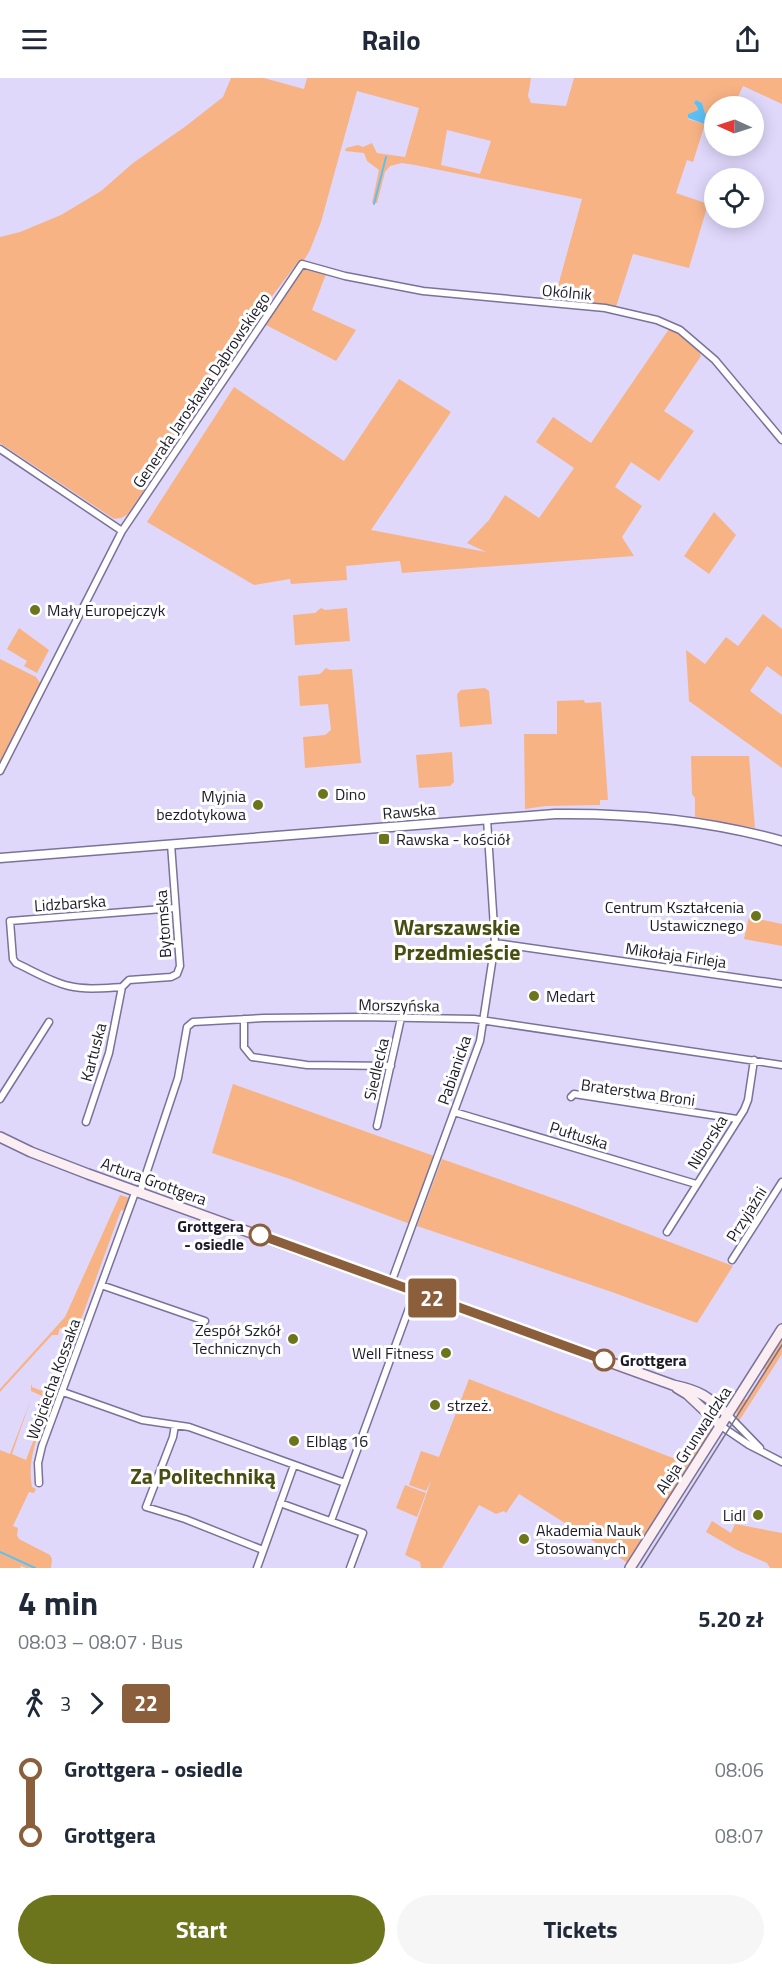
<!DOCTYPE html>
<html lang="en">
<head>
<meta charset="utf-8">
<style>
	body { margin:0; font-family:"Titillium Web",sans-serif; background:#f6f6f7; color:#1f2937; height:100vh; display:flex; flex-direction:column; font-size:22px; white-space:nowrap }
	* { box-sizing:border-box; margin:0 }
	p { font-size:20px; color:#747a83 }
	.icon { flex:none; width:33px; height:33px; fill:none; stroke:currentColor; stroke-width:2; stroke-linecap:round; stroke-linejoin:round }
	.map { position:relative; height:1490px; overflow:hidden }
	.drawer { display:flex; flex-direction:column; background:#fff; flex:1 }
	.drawer>* { flex:none }
	.badge { padding:0 12px; border-radius:4px; font-size:21px; line-height:39px }
	.needle { width:39px; rotate:273deg }
	.controls { position:absolute; left:704px; top:18px; display:grid; gap:12px }
	.controls a { display:grid; place-items:center; width:60px; height:60px; border-radius:50%; background:#fff; box-shadow:0 3px 15px #0003; font-size:30px }
	.map>.badge { position:absolute; translate:-50% -50%; box-shadow:0 0 0 3px #fff }
	.legs { display:flex; align-items:center; gap:9px; height:66px; padding:0 18px; font-size:20px }
	.legs p { margin-inline-start:auto }
	.head { display:flex; align-items:center; justify-content:space-between; height:102px; padding:0 18px }
	h1 { font-size:33px; font-weight:700; line-height:45px }
	.button { display:flex; gap:12px; margin-top:auto; padding:12px 18px }
	.button a { flex:1; height:69px; border-radius:36px; background:#6c741c; color:#fff; font-size:24px; font-weight:700; line-height:69px; text-align:center }
	.button a+a { background:#f6f6f7; color:#1f2937 }
	ul { padding:0 18px; list-style:none }
	li { display:flex; align-items:center; gap:21px; height:66px; font-size:22px }
	li i { display:grid; place-items:center; width:9px; height:100%; margin:0 8px; background:currentColor }
	li i::after { content:''; width:15px; height:15px; margin:-8px; border:4px solid; border-radius:50%; background:#fff }
	li p { margin-inline-start:auto }
	li:first-child i { background:linear-gradient(#0000 50%,currentColor 0) }
	li:last-child i { background:linear-gradient(currentColor 50%,#0000 0) }
	header { display:flex; justify-content:space-between; align-items:center; height:78px; padding:0 18px; background:#fff; font-size:27px; font-weight:700 }
	.map>svg:first-child { display:block }
</style>
</head>
<body>
<header><svg class="icon" aria-label="menu" viewBox="0 0 24 24"><path d="M4 6h16M4 12h16M4 18h16"/></svg>Railo<svg class="icon" aria-label="share" viewBox="0 0 24 24"><path d="M12 15V3M7 8l5-5 5 5M5 13v7h14v-7"/></svg></header>
<div class="map">
<svg width="782" height="1490" viewBox="0 0 782 1490">
	<rect width="100%" height="100%" fill="#dfd8fb"/>
	<path fill="#f8b385" fill-rule="evenodd" d="M231,0h33l40,11 3,-11h224l-3,18 3,7 35,3 8,-28h208v26l-39,-18 -5,11 2,9h-26v13l-9,-6 -3,-10 -6,-3 -1,5 4,3 -1,2 -10,4v5l17,5 -12,38 -6,-2 -11,33 32,11 -19,64 -56,-14 -18,56 -62,-6 29,-105 -167,-34 -13,-2 -12,3 -5,6 -8,31h-5l7,-33 -12,-9 -3,-8 -19,-2 1,-3 12,-3 5,2 9,-4 5,10 28,4 14,-49 -62,-17 -36,131 -11,28 -8,14 -4,-2 -41,54 -18,33 -111,165 -7,4 -7,1 -114,-76v-206l20,-5 41,-17 40,-24 32,-28 53,-37 37,-29zM447,52l44,11 -11,33 -39,-9z
		M305,187l22,7 -15,38 44,20 -20,31 -70,-36z
		M669,251c12,6 27,14 32,27l-37,55 30,20 -35,50 -28,-19 -16,25 27,19 -20,31 12,19 -232,17 -2,-12 -54,5 1,14 -56,4 -1,-5 -36,6 -107,-63 87,-135 110,74 55,-82 52,33 -80,118 115,22 -19,-9 22,-23 16,-25 34,23 35,-50 -38,-26 17,-25 38,26z
		M714,434l22,23 -27,39 -25,-18z
		M321,530l4,2 22,-2 3,33 -55,4 -2,-30 22,-2z
		M763,536l19,15v48l-15,-11 -17,25 32,24v53l-93,-67 -3,-51 19,14 21,-27 12,9z
		M19,550l30,22 -12,23 -13,-7 3,-5 -20,-12z
		M0,581l36,18 5,7 -41,81z
		M326,590l4,2 22,-1 9,94 -56,5 -2,-31 22,-2 6,-5 -3,-26 -28,2 -2,-30 22,-2z
		M485,610l4,3 3,33 -32,3 -3,-33 4,-4z
		M584,622l1,3 16,-1 7,98h-8v5l-54,1 -21,3 -1,-75h33v-33z
		M452,674l2,30 -4,4 -31,2 -3,-33z
		M691,678h58l6,72 -60,-11v-19l-3,-4z
		M749,839l33,7v22l-38,-7z
		M233,1006l201,72 -24,68 -120,-45 -78,-26z
		M442,1081l130,46 161,61 -36,57 -88,-32 -192,-65z
		M120,1117l10,3 -5,13 -4,-1 -62,170 4,2 -1,1 -6,3 -5,-2 -2,-7 5,1 15,-42 -4,-2v-4l-5,-2 -2,7h-6l-52,57v-3l65,-72z
		M782,1259v17l-43,67c-5,-9 -1,-15 4,-23l3,2 19,-30 -2,-2z
		M469,1301l209,81 27,-43 5,6 1,8 -83,132 -109,-69 -13,19 -2,-2 -8,3 -17,-9 -37,63h-21l-1,-6 -15,-7 26,-74 -5,10 -17,-6 12,-34 18,6z
		M31,1305l1,4 18,7 2,-4 5,6 -1,3 -4,-1c-10,29 -26,57 -20,89l4,2 -2,4 -5,-1 -16,34 5,2 -1,7 2,4 31,16 2,4 -1,9h-25l-5,-2 -1,2h-20v-118l10,4 21,-55 -19,55 14,6 23,-61 -18,-8z
		M405,1407l21,8 -9,24 -21,-9z
		M712,1443l19,12 4,-9 47,9v35h-12l-3,-5 -30,-13 -31,-18z"/>
	<path fill="#5dc0f4" d="M696,22l6,3 3,10 9,6v7h-4l-22,-8v-4l10,-4v-2l-4,-5z"/>
	<g fill="none" stroke-linecap="round" stroke-linejoin="round">
		<path stroke="#5dc0f4" stroke-width="2" d="M374,126l12,-47
			M0,1474l35,16"/>
		<g stroke="#7a7299" stroke-width="9">
			<path id="minor" d="M0,371l122,82
				M0,693l122,-240 180,-267 43,12 78,15 182,17 52,12 23,10 35,30 67,80
				M171,766l9,122 -3,8 -6,3 -42,3 -7,7c-18,1 -36,3 -53,-1 -18,-4 -36,-15 -53,-23l-3,-4 -3,-38 165,-13
				M495,865l287,41
				M244,941v28l8,10 55,8 84,1
				M571,1019l3,-3 163,25
				M0,1021l49,-77
				M454,1034l242,72
				M86,1044l23,-69 13,-66
				M377,1048l24,-108
				M140,1114l38,-114 9,-51 6,-5 71,-4 96,-1 114,2 308,46
				M667,1154l77,-122 4,-10 6,-40
				M732,1182l50,-78
				M391,1205l89,-242 15,-98 -8,-124
				M101,1207l104,36
				M63,1314l79,28 47,7 156,56
				M728,1337l32,33
				M175,1347l-2,12 -27,70 39,12 78,31
				M721,1348l28,19 33,17
				M39,1405l-1,-20 4,-17 94,-256
				M280,1425l83,30 -13,35
				M331,1443l84,-229
				M257,1490l37,-103"/>
		</g>
		<g stroke="#7a7299" stroke-width="11">
			<path id="tertiary" d="M0,780l555,-44c77,-1 153,6 227,27"/>
		</g>
		<g stroke="#7a7299" stroke-width="12">
			<path id="secondary" d="M0,1059l31,15 57,22 585,211c28,6 34,11 55,30
				M677,1310l10,6 34,32
				M630,1490l152,-239"/>
		</g>
		<use href="#minor" stroke="#fff" stroke-width="6"/>
		<use href="#tertiary" stroke="#fff" stroke-width="8"/>
		<use href="#secondary" stroke="#fbeef3" stroke-width="9"/>
		<path stroke="#78738c" stroke-width="1.5" d="M641,1490l141,-223"/>
	</g>
	<g fill="none" stroke-linecap="round" stroke-linejoin="round">
		<g stroke="#fff" stroke-width="14">
			<path id="line-1" d="M260,1157l344,125"/>
		</g>
		<use href="#line-1" stroke="#8b5e3c" stroke-width="9"/>
	</g>
	<g fill="#6c741c" stroke="#fefefe" stroke-width="2">
		<circle cx="35" cy="532" r="6"/>
		<circle cx="323" cy="716" r="6"/>
		<circle cx="258" cy="727" r="6"/>
		<rect x="378" y="755" width="12" height="12" rx="3"/>
		<circle cx="756" cy="838" r="6"/>
		<circle cx="534" cy="918" r="6"/>
		<circle cx="293" cy="1261" r="6"/>
		<circle cx="446" cy="1275" r="6"/>
		<circle cx="435" cy="1327" r="6"/>
		<circle cx="294" cy="1363" r="6"/>
		<circle cx="758" cy="1437" r="6"/>
		<circle cx="524" cy="1461" r="6"/>
	</g>
	<g fill="#fff" stroke="#8b5e3c" stroke-width="3">
		<circle cx="260" cy="1157" r="10"/>
		<circle cx="604" cy="1282" r="10"/>
	</g>
	<g text-anchor="middle" stroke-width="6" stroke-linejoin="round" paint-order="stroke">
		<g font-size="16" fill="#1d1a29" stroke="#fefefe">
			<text transform="translate(567 214) rotate(5)" y="6">Okólnik</text>
			<text transform="translate(201 312) rotate(-56)" y="6">Generała Jarosława Dąbrowskiego</text>
			<text transform="translate(409 733) rotate(-5)" y="6">Rawska</text>
			<text transform="translate(70 825) rotate(-4)" y="6">Lidzbarska</text>
			<text transform="translate(163 846) rotate(-94)" y="6">Bytomska</text>
			<text transform="translate(676 877) rotate(8)" y="6">Mikołaja Firleja</text>
			<text transform="translate(399 927) rotate(1)" y="6">Morszyńska</text>
			<text transform="translate(93 974) rotate(-75)" y="6">Kartuska</text>
			<text transform="translate(376 991) rotate(-77)" y="6">Siedlecka</text>
			<text transform="translate(454 992) rotate(-71)" y="6">Pabianicka</text>
			<text transform="translate(638 1014) rotate(8)" y="6">Braterstwa Broni</text>
			<text transform="translate(579 1057) rotate(17)" y="6">Pułtuska</text>
			<text transform="translate(707 1064) rotate(-58)" y="6">Niborska</text>
			<text transform="translate(154 1103) rotate(20)" y="6">Artura Grottgera</text>
			<text transform="translate(746 1136) rotate(-58)" y="6">Przyjaźni</text>
			<text transform="translate(53 1301) rotate(-70)" y="6">Wojciecha Kossaka</text>
			<text transform="translate(693 1362) rotate(-57)" y="6">Aleja Grunwaldzka</text>
		</g>
		<g font-size="16" fill="#1d1a29" stroke="#fefefe" text-anchor="start">
			<text x="47" y="538">Mały Europejczyk</text>
			<text x="335" y="722">Dino</text>
			<text x="246" y="724" text-anchor="end">Myjnia<tspan x="246" dy="18">bezdotykowa</tspan></text>
			<text x="396" y="767">Rawska - kościół</text>
			<text x="744" y="835" text-anchor="end">Centrum Kształcenia<tspan x="744" dy="18">Ustawicznego</tspan></text>
			<text x="546" y="924">Medart</text>
			<text x="281" y="1258" text-anchor="end">Zespół Szkół<tspan x="281" dy="18">Technicznych</tspan></text>
			<text x="434" y="1281" text-anchor="end">Well Fitness</text>
			<text x="447" y="1333">strzeż.</text>
			<text x="306" y="1369">Elbląg 16</text>
			<text x="746" y="1443" text-anchor="end">Lidl</text>
			<text x="536" y="1458">Akademia Nauk<tspan x="536" dy="18">Stosowanych</tspan></text>
		</g>
		<g font-size="16" font-weight="bold" fill="#1d1a29" stroke="#fefefe" text-anchor="end">
			<text x="244" y="1154">Grottgera<tspan x="244" dy="18">- osiedle</tspan></text>
			<text x="620" y="1288" text-anchor="start">Grottgera</text>
		</g>
		<g font-size="22" font-weight="bold" fill="#484d12" stroke="#fefefe">
			<text x="457" y="857">Warszawskie<tspan x="457" dy="25">Przedmieście</tspan></text>
			<text x="203" y="1406">Za Politechniką</text>
		</g>
	</g>
</svg>
<div class="controls">
<a><svg class="needle" viewBox="-14 -14 28 28"><path d="M0-13l5 13h-10z" fill="#e53935"/><path d="M0 13l5-13h-10z" fill="#747a83"/></svg></a>
<a><svg class="icon" aria-label="locate" viewBox="0 0 24 24"><circle cx="12" cy="12" r="6"/><path d="M12 2v4M12 18v4M2 12h4M18 12h4"/></svg></a>
</div>
<b class="badge" style="left:432px;top:1220px;background:#8b5e3c;color:#fff">22</b>
</div>
<section class="drawer">
<div class="head"><div><h1>4 min</h1><p>08:03 – 08:07 · Bus</p></div><b>5.20 zł</b></div>
<div class="legs"><svg class="icon" aria-label="walk" viewBox="0 0 24 24"><circle cx="13" cy="4" r="2"/><path d="M13 8l-2 6 4 7M11 14l-3 7M7 12l3-4h3l4 4"/></svg>3<svg class="icon" aria-label="forward" viewBox="0 0 24 24"><path d="M9 5l7 7-7 7"/></svg><b class="badge" style="background:#8b5e3c;color:#fff">22</b></div>
<ul>
<li><i style="color:#8b5e3c"></i><b>Grottgera - osiedle</b><p>08:06</p></li>
<li><i style="color:#8b5e3c"></i><b>Grottgera</b><p>08:07</p></li>
</ul>
<div class="button"><a>Start</a><a>Tickets</a></div>
</section>
</body>
</html>
